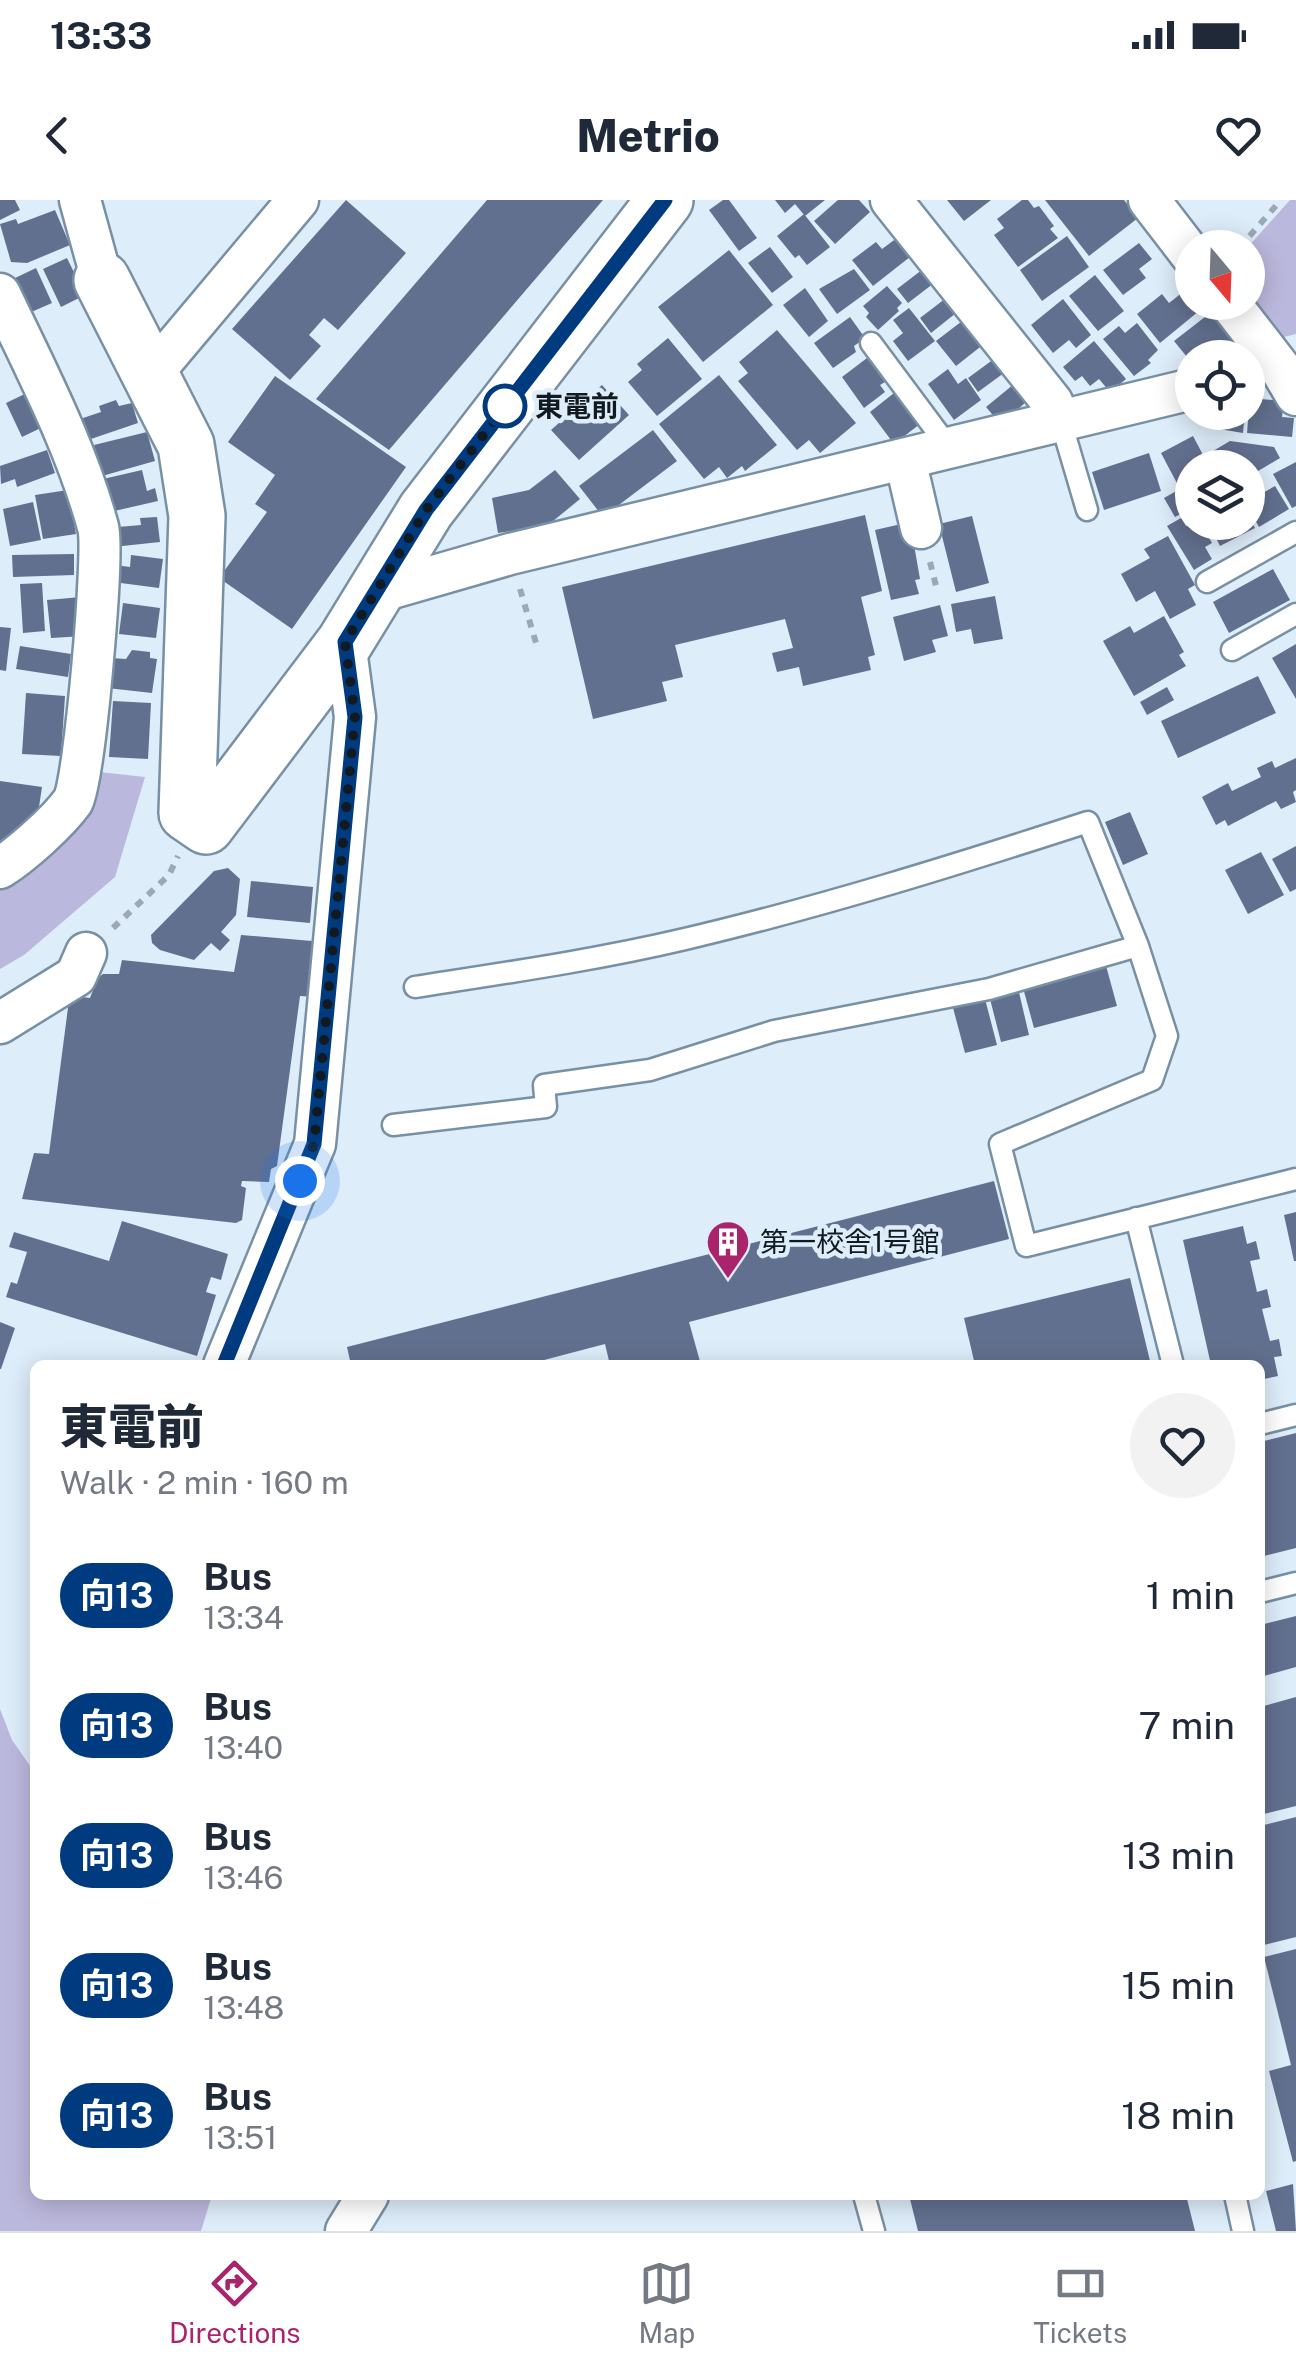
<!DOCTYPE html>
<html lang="en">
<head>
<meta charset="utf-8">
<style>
	body { margin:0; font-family:"Public Sans","Noto Sans JP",sans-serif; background:#f2f2f3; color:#1f2937; height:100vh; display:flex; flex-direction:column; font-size:38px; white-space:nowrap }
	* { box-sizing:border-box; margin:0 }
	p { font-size:32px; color:#747a83 }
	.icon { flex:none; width:55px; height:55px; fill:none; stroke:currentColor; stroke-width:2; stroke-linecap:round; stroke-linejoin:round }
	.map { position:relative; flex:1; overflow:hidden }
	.side { position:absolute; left:30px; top:1160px; width:1235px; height:840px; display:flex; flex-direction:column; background:#fff; border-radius:15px; box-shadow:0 5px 25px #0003 }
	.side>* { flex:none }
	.badge { padding:0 20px; border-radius:32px; font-size:35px; line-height:65px }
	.needle { width:65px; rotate:161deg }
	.fabs { position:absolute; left:1175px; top:30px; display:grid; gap:20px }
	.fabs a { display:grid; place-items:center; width:90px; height:90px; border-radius:50%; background:#fff; box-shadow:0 5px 25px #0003; font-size:50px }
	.you { position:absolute; width:50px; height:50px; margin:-25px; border:8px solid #fff; border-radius:50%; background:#1a73e8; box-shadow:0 0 0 15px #1a73e833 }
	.map>.badge { position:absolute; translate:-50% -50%; box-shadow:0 0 0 5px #fff }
	.round { display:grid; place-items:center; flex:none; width:105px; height:105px; border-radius:52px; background:#f2f2f3 }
	.head { display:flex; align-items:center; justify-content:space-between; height:170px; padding:0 30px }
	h1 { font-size:48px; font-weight:800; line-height:75px }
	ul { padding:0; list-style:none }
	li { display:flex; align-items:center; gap:30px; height:130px; padding:0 30px }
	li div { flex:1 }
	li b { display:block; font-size:38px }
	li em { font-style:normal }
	li .badge { min-width:110px; font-weight:700; text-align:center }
	.status { display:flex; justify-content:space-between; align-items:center; height:70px; padding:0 50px; background:#fff; direction:ltr }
	.status svg { height:28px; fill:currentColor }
	header { display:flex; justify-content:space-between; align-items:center; height:130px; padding:0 30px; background:#fff; font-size:45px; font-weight:800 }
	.tab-bar { display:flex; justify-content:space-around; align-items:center; height:140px; border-top:2px solid #e0e1e3; background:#fff; font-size:28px; color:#747a83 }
	.tab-bar a { display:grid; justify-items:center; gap:5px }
	.tab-bar .selected { color:#a9246d }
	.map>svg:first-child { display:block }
</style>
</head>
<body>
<div class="status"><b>13:33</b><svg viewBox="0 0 49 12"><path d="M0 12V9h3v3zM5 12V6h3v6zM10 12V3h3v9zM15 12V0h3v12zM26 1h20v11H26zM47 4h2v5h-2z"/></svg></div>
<header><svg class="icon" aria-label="back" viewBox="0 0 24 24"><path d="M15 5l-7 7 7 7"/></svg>Metrio<svg class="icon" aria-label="heart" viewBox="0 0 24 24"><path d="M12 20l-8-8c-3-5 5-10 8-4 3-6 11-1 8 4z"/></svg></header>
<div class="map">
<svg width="1296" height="2031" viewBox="0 0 1296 2031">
	<rect width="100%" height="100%" fill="#deedfa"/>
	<path fill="#bbb8dd" d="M1290,0h6v134l-20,5 -28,-39 -1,-52z
		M99,572l46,5 -30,100 -91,78 -24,14v-85z
		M0,1509l12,31 23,33v422h177l-11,36h-201z"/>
	<path fill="#62708f" d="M0,0h15l5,10 -20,10z
		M346,0l60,53 -68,77 -14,-12 -15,17 12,11 -31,34 -58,-51z
		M487,0h116l-214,250 -73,-51z
		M723,0h6l28,38 -18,13 -30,-41z
		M775,0h50l-20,16 -10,-12 -10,9z
		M838,0h21l11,12 -35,32 -21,-23z
		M947,0h44l-27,21z
		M1022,0h6l6,8 5,-2 15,20 -4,3 8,9 -40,29 -24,-32 10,-7 -7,-9z
		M1045,0h79l14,18 -49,38z
		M55,10l15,35 -43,18 -16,-1 -11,-38 16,-5 2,5z
		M804,14l26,33 -23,18 -8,-10 -4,3 -18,-22z
		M901,35l14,18 -42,33 -21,-26 24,-18 6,7z
		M1067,36l22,31 -47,34 -22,-31z
		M1139,43l13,16 -13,10 7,9 -23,17 -20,-25z
		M770,47l23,30 -21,16 -24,-30z
		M729,50l44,55 -70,57 -45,-55z
		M67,58l18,37 -24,12 -18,-38z
		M927,66l11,14 -30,23 -11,-14z
		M36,68l16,35 -23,10 -16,-34z
		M854,69l16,21 -33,24 -18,-25z
		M1095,75l29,36 -26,20 -29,-35z
		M887,86l15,17 -5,5 2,3 -21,19 -12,-13 3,-4 -6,-7z
		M805,88l23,33 -19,16 -26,-32z
		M1183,92l16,19 -39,32 -23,-29 25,-20 7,9z
		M950,95l11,14 -30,24 -11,-15z
		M1063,99l28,36 -15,13 -7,-8 -16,13 -22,-28z
		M909,108l26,33 -27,20 -15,-20 10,-8 -10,-13z
		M1210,113l24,30 -19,14 -5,-7 -9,8 -7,-6 -7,5 -13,-16z
		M970,115l19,25 -33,26 -20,-25z
		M850,117l15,21 -11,8 2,6 -23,16 -19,-25z
		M1137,123l21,27 -10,10 3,3 -17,13 -31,-37 16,-13 6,7z
		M777,130l79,93 -36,30 -11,-13 -12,10 -59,-69 10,-8 -9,-11z
		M668,138l34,41 -45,37 -29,-34 14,-12 -5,-6z
		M1094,141l32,38 -16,13 -11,-13 -9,7 -8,-10 -7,5 -12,-14z
		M998,156l10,14 -30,22 -10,-14z
		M867,158l18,24 -5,3 5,7 -21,16 -22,-31z
		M948,169l10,15 8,-6 15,22 -27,20 -26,-36z
		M719,175l58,70 -32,26 -3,-5 -15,12 -8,-11 -15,12 -45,-55z
		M275,176l131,91 -114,162 -73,-51 48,-66 -12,-8 20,-29 -47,-33z
		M1020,179l13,17 -23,20 -3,-4 -10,8 -11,-13z
		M602,185l27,30 -50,45 -28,-30z
		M31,191l16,34 -25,12 -16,-34z
		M894,193l26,31 -26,20 -24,-32z
		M1250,198l34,3 -2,16 12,1 -2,19 -45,-4z
		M116,200l3,6 13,-3 6,20 -50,17 -8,-21 21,-7 -2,-6z
		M1215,212h30l-2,21 -30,-5z
		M653,230l24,31 -74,56 -24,-31z
		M147,232l8,29 -53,15 -8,-31z
		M1193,236l17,32h-18v40l-17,9 -11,-19 16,-9 -19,-36z
		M1230,241l44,6 6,11 -32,19v-9h-32l-8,-14z
		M47,250l8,23 -38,14 -2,-8 -14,5 -1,-18z
		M1149,253l12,38 -57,19 -12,-38z
		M1296,262v44l-4,2 -19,-34z
		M142,270l5,21 8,-3 3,13 -48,11 -7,-33z
		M555,270l25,29 -33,27 -49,7 -6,-35 37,-8z
		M1256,285l5,9 14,-8 14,23 -30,18 -11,-20v-17z
		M68,290l8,44 -33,5 -8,-44z
		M33,302l8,38 -31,6 -7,-37z
		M865,315l17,76 -21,6 14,58 -7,2 3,13 -68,16 -4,-19 -22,5 -5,-19 21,-5 -8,-29 -110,26 8,32 -21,5 5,19 -74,18 -31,-132z
		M1248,315l7,13 -35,18 -12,-24h40z
		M972,316l17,67 -33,9 -17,-68z
		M157,317l3,25 -47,5 5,-20 23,-2 -1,-7z
		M1181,318l5,8 14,-4 12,21 -7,4 7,12 -18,11 -27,-44z
		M910,322l10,57 -5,1 4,14 -28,6 -16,-70z
		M1168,336l27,49 -7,4 8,16 -26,14 -15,-28 -19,11 -15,-28 29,-16 -6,-9z
		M74,354v21l-61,2 -1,-22z
		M131,355l32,4 -4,29 -46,-6 2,-17 15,2z
		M1273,369l17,31 -61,33 -16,-31z
		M42,383l3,48 -22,2 -3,-49z
		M995,396l8,43 -29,5 -3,-15 -15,3 -5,-28z
		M81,397l3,39 -33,2 -4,-38z
		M123,403l37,5 -4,30 -37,-4z
		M940,405l8,31 -16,4 4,12 -32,9 -11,-44z
		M1164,416l20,36 -5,3 7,11 -52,30 -31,-55 27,-15 4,7z
		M0,427l11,1 -5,43 -6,-1z
		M1296,444v55l-24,-41z
		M20,446l51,8 -3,23 -52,-8z
		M132,450l18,2v6l7,1 -5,34 -45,-5 4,-30 15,1z
		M1258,476l18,37 -98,45 -17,-37z
		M1167,487l7,13 -27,15 -7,-13z
		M26,493l39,3 -4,60 -39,-2z
		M113,501l38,2 -3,56 -39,-2z
		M1296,558v32l-3,2 3,10 -15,7 -5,-8 -48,25 -3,-6 -9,5 -14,-28 26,-14 4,8 29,-14 -4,-9 15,-7 3,7z
		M0,581l42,6 -6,40 -36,24z
		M1130,612l18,42 -25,11 -18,-43z
		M1296,646v43l-6,3 -18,-33z
		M1261,652l23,43 -36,19 -23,-44z
		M228,668l12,11 -4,36 -15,17 9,8 -10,11 -9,-8 -17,17 -34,-10 -8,-7 -1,-8 63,-64z
		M251,681l62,6 -3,36 -63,-6z
		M241,735l83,7 -7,55 -17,-1 -23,170 -6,3 -2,13 -27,-1 -1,5 5,2 -4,32 -6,3 -214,-24 12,-46 15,1 20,-154 5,-4 16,2 7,-19 6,-5h16l3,-14 112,12z
		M1105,762l12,44 -83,22 -12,-44z
		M1018,788l11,47 -28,7 -12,-47z
		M984,795l13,50 -32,8 -13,-49z
		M994,981l15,58 -320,83 12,43h-91l-5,-21 -80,21h-174l-4,-18z
		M1296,1012v49h-2l-10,-46z
		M122,1021l106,33 -7,26 -10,-3 -5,15 10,3 -19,61 -191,-59 5,-15 6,2 10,-32 -18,-5 5,-15 95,29z
		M1243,1026l4,18 9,-3 4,18 -10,2 7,31 10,-3 4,18 -9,2 8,32 9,-2 3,17 -8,1 4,19 -18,4v-15h-49l-28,-125z
		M1130,1078l21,87h-176l-11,-47z
		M0,1122l15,6 -14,41h-1z
		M1296,1233v115l-36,9v-115z
		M1296,1416v51l-36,10v-52z
		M1296,1497v109l-36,9v-108z
		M1296,1617v120l-36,9v-120z
		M1296,1749v212l-3,1 -24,-91 22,-6 -27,-108z
		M1293,1984l3,47h-20l-10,-40z
		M909,1995h277l9,36h-277z"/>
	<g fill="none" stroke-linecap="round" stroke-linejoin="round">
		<g stroke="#7890a4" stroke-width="25">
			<path id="lane" d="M871,143l79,106
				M1061,222l26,88
				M1207,382l89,-50
				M1232,450l64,-36
				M415,787c90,-14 181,-27 270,-48 136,-32 270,-74 403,-117l50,124 29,90 -15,44 -152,64 26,102 270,-67
				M393,925l153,-18 -2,-22 106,-15 124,-39 215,-42 149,-43
				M1136,1018l37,147
				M1260,1224l36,-9
				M1260,1392l36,-9
				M864,1995l10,36
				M1235,1995l8,36"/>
		</g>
		<g stroke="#7890a4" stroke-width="45">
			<path id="street" d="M80,0l22,80
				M891,0l161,202 9,20
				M1149,0l43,56
				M0,94c36,76 76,152 98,233 7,24 -14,259 -25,274 -15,21 -51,53 -73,67
				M1229,102l51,66 16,27
				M150,176l148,-176
				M905,259l16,69
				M375,393l135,-39 682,-165
				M0,823l76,-47 10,-23
				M224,1165l91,-221 40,-427 -10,-75
				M346,2031l22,-36"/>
		</g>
		<g stroke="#7890a4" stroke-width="60">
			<path id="secondary" d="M102,80l84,165 11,71 -10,297 19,13 139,-184 81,-132 239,-310"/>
		</g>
		<path stroke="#9ca9b4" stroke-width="6" stroke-dasharray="8 8" stroke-linecap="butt" d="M1239,48l42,-48
			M930,362l7,28
			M520,389l16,54
			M113,728l56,-53 9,-19"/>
		<use href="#lane" stroke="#fff" stroke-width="20"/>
		<use href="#street" stroke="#fff" stroke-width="40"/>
		<use href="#secondary" stroke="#fff" stroke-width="55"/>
	</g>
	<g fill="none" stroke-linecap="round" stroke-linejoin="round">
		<g stroke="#fff" stroke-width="22">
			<path id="line" d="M224,1165l90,-221 41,-427 -10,-75 81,-132 239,-310"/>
		</g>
		<use href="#line" stroke="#003b80" stroke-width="15"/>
		<path stroke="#111a21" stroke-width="10" stroke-dasharray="0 18" d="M300,981l14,-37 41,-427 -10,-75 81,-132 89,-116 -10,12"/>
	</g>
	<defs>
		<g id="building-pin" transform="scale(2.25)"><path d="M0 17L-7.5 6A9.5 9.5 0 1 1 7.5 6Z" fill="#a9246d" stroke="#deedfa"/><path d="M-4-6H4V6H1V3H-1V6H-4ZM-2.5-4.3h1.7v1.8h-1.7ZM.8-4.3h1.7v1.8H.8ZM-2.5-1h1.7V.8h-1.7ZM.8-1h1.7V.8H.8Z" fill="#fff"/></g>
	</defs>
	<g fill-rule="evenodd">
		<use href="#building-pin" x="728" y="1042"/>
	</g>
	<circle fill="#fff" stroke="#003b80" stroke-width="5" cx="505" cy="206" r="20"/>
	<g text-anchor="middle" stroke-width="9" stroke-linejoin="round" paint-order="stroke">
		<g font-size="28" font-weight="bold" fill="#111a21" stroke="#deedfa" text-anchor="start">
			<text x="535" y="216">東電前</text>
		</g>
		<g font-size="28" fill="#111a21" stroke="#deedfa" text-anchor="start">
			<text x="760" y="1052">第一校舎1号館</text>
		</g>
	</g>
</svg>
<div class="fabs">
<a><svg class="needle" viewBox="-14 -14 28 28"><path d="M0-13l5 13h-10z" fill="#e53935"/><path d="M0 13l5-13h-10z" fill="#747a83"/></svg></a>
<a><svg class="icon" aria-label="locate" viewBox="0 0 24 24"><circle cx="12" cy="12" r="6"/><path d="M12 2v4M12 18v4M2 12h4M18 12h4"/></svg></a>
<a><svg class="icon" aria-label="layers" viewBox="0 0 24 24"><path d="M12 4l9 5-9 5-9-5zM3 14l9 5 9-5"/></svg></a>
</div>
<div class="you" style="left:300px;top:981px"></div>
<section class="side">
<div class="head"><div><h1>東電前</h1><p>Walk · 2 min · 160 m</p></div><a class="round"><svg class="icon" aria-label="heart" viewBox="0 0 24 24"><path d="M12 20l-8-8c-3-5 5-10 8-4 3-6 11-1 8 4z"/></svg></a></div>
<ul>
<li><span class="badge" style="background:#003b80;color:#fff">向13</span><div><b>Bus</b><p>13:34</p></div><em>1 min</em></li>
<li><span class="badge" style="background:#003b80;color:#fff">向13</span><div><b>Bus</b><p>13:40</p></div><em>7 min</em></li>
<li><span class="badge" style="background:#003b80;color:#fff">向13</span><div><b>Bus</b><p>13:46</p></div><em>13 min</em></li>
<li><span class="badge" style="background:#003b80;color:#fff">向13</span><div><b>Bus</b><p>13:48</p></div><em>15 min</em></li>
<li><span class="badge" style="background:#003b80;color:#fff">向13</span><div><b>Bus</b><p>13:51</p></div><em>18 min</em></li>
</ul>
</section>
</div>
<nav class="tab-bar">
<a class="selected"><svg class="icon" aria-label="directions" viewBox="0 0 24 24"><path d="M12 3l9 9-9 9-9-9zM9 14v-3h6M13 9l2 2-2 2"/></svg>Directions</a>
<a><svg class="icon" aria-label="map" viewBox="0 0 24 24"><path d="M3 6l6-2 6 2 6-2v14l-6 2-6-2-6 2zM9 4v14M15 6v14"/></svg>Map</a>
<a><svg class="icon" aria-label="tickets" viewBox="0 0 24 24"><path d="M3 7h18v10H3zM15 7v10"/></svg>Tickets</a>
</nav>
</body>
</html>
